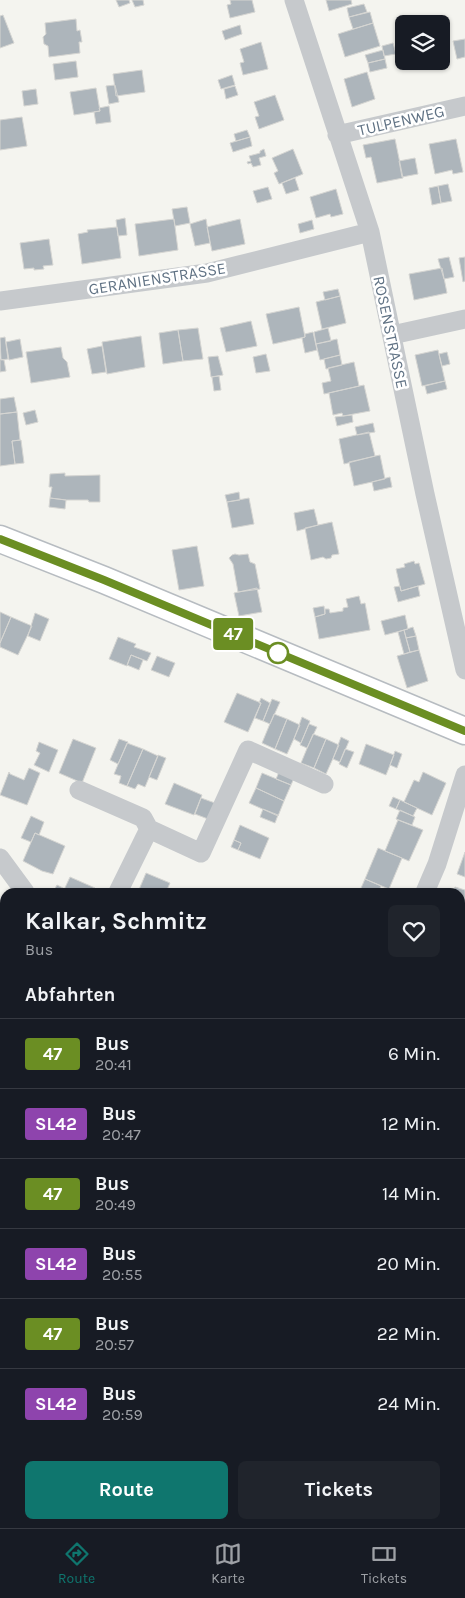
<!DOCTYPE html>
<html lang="de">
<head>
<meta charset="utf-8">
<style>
	body { margin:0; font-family:Karla,sans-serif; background:#20242c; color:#f1f3f6; height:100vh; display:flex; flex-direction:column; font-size:19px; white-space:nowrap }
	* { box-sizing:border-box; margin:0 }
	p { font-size:16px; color:#9ea1a6 }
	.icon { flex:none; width:28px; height:28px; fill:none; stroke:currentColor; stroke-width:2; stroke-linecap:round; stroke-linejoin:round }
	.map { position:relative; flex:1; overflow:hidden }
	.sheet { position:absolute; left:0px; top:888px; width:465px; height:641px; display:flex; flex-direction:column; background:#171b24; border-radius:15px 15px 0 0; box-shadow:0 1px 4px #0004 }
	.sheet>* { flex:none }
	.badge { padding:0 10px; border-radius:4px; font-size:18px; line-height:32px }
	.tools { position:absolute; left:395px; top:15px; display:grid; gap:10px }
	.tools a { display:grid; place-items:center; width:55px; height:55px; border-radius:8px; background:#171b24; box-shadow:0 1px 4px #0004; font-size:25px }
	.map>.badge { position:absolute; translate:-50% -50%; box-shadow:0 0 0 2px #fff }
	h2 { padding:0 25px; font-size:19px; line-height:45px }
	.round { display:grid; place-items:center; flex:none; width:52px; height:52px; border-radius:8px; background:#20242c }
	.head { display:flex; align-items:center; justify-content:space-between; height:85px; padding:0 25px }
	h1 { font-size:24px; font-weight:700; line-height:38px }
	.action { display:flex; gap:10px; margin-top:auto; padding:10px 25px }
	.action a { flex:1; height:58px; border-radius:8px; background:#0f766e; color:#fff; font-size:20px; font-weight:700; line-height:58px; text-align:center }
	.action a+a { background:#20242c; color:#f1f3f6 }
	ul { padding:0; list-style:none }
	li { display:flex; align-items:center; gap:15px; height:70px; padding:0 25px; border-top:1px solid #363941 }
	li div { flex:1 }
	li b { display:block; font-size:19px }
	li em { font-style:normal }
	li .badge { min-width:55px; font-weight:700; text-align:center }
	.tabs { display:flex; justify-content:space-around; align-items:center; height:70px; border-top:1px solid #363941; background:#171b24; font-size:14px; color:#9ea1a6 }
	.tabs a { display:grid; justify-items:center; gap:2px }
	.tabs .active { color:#0f766e }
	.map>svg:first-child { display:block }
</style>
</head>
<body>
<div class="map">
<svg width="465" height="1528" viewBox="0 0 465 1528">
	<rect width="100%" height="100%" fill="#f4f4ef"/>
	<path fill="#d4dcd0" d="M0,1017l5,7v33l-5,3z
		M460,1026h5v462l-5,-5z
		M5,1115v409h455v-30l5,5v29h-465v-411z"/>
	<path fill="#adb5bb" stroke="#d5d5d2" d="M116,0h13l1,3 -11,4z
		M132,0h11l1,5 -9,2z
		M230,0h22l3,12 -25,6 -3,-13 4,-1z
		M326,0h25l1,4 -23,7z
		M364,4l3,8 -18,5 -2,-9z
		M370,12l3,11 -20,6 -4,-12z
		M3,15l11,28 -14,5v-32z
		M76,19l1,12 3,-1 2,12h-3l1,11 -31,4 -1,-11 -4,-2 -1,-7 3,-3 -1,-11z
		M373,23l7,23 -35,11 -7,-23z
		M240,25l2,9 -17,6 -3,-9z
		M465,39v18l-8,2 -4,-18z
		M261,42l7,27 -25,6 -3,-12 4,-1 -4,-13z
		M393,43l3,11 -12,2 -2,-10z
		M383,50l2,9 -17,4 -3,-8z
		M385,59l2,9 -17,4 -2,-9z
		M76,61l2,16 -23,3 -2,-16z
		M142,70l3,22 -29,4 -3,-22z
		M367,72l8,27 -23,8 -8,-28z
		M232,75l3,10 -14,4 -3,-9z
		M115,85l4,17 -10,2 -3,-18z
		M235,86l3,9 -12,4 -2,-10z
		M96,88l4,23 -26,4 -4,-23z
		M36,89l2,15 -14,2 -2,-15z
		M275,95l9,25 -25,9 -4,-12 4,-1 -5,-14z
		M109,106l2,16 -15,2 -2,-12 6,-1 -1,-3z
		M22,117l5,29 -27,4v-30z
		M247,130l3,7 -14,4 -2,-7z
		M250,137l2,9 -19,6 -3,-9z
		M395,139l8,39 -26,5 -6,-26 -5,1 -3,-13z
		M456,139l7,33 -10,2 -1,-4 -17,4 -6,-30z
		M264,149l2,7 -7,2 2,7 -8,2 -2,-4 -3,1 -1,-2 4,-1 -2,-5 11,-3v-2z
		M293,149l10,25 -24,10 -5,-11 4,-2 -6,-13z
		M415,158l3,16 -16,3 -3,-16z
		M295,178l4,12 -13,4 -4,-11z
		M448,184l4,17 -11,2 -3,-17z
		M438,186l3,17 -9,2 -3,-17z
		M268,187l4,12 -15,4 -4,-12z
		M336,189l7,25 -12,3 -1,-3 -14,4 -6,-21z
		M187,207l3,16 -15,3 -3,-17z
		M125,218l2,17 -9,1 -2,-16z
		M174,219l4,31 -39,6 -4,-32z
		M206,219l4,24 -15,3 -5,-22z
		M240,219l5,25 -33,7 -5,-24z
		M312,220l2,9 -14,4 -2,-9z
		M117,227l4,31 -39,6 -4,-30 10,-2 -1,-2z
		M49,239l4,26 -10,1 1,3 -10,1v-2l-10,1 -4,-26z
		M449,257l5,20 -10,2 -6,-20z
		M465,257v24l-2,1 -4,-24z
		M442,268l5,25 -33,7 -5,-26z
		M338,289l2,7 -15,4 -2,-8z
		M340,296l6,27 -24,6 -6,-27z
		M299,307l6,30 -32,7 -7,-30z
		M251,321l6,25 -31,6 -6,-24z
		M198,328l5,31 -20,2 -5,-31z
		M328,328l3,13 -15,3 -2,-12z
		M178,330l5,31 -20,3 -4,-31z
		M313,332l4,18 -12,3 -3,-15 3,-1v-3z
		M141,336l4,31 -38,7 -5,-32z
		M5,337l3,22 -7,1 -1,-22z
		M20,339l3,18 -14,3 -3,-18z
		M337,339l3,16 -20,5 -4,-16z
		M102,346l4,26 -14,2 -5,-25z
		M61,347l2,11 4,4 3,15 -39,6 -5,-31z
		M438,350l7,31 -23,5 -7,-31z
		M447,352l3,12 -8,2 -3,-12z
		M266,354l4,17 -14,2 -3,-16z
		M340,355l2,10 -16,4 -2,-10z
		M218,356l5,19 -12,2 -3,-20z
		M0,359l4,1 2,11 -6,1z
		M354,362l5,24 -35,8 -2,-11 9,-2 -3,-13z
		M219,376l2,14 -7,1 -2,-14z
		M445,381l2,8 -20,5 -2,-8z
		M364,385l6,26 -27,5 -1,-3 -9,2 -4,-22z
		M14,397l3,15 -17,2v-15z
		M35,410l3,12 -12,3 -3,-12z
		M17,412l3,28 -8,1 3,23 -15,2v-52z
		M352,415l1,7 -16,4 -2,-9z
		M373,423l2,9 -18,3 -2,-8z
		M369,432l6,24 -31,8 -5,-25z
		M21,440l3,23 -9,1 -3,-23z
		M380,455l5,24 -31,7 -5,-24z
		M65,473v3l35,-1v27h-11l-1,-2h-22l-16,-2 2,-11h-3l1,-13z
		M390,477l2,10 -18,4 -2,-9z
		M239,492l1,8 -13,2 -2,-7z
		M50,498l16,2 -1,9 -16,-2z
		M249,498l5,26 -22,4 -5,-26z
		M314,509l4,16 -21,6 -3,-18z
		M332,522l7,32 -7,1 -1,3 -5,1 -3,-2 -12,3 -6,-32z
		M197,546l7,40 -25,4 -7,-40z
		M235,554l4,1 9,-1 2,8 5,2 5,25 -22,3 -5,-28 -4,-6 3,-3z
		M414,561l1,3 4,-1 6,21 -24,7 -5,-22 9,-2 -1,-3z
		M400,586l1,5 17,-5 2,10 -22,6 -4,-15z
		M257,588l5,24 -23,4 -5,-23z
		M359,596l2,8 4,-1 5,27 -51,9 -4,-22 10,-3v-5h4l1,4 13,-2v-3l5,-1 -2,-8z
		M324,606l1,8 -10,3 -2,-9z
		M0,612l11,5 -11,26z
		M35,613l14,6 -9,22 -12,-5z
		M405,615l3,14 -23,6 -4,-14z
		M11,617l21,9 -14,29 -18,-8v-4z
		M413,627l3,9 -10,2 -2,-8z
		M404,630l6,22 -6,2 -6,-22z
		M416,636l3,14 -9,2 -4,-14z
		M118,637l18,7 -2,3 17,6 -4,8 -16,-6 -4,11 -18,-7z
		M419,650l9,31 -21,7 -10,-32z
		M131,655l12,5 -4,10 -12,-5z
		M157,656l18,7 -6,14 -18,-7z
		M237,693l24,10 -13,29 -24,-10z
		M261,698l9,5 -7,18 -8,-3 6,-15h-2z
		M272,699l8,3 -10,22 -7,-3z
		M274,714l13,5 -12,30 -13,-6z
		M302,717l8,4 -9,22 -7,-4z
		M287,719l13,6 -13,29 -12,-5z
		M309,724l8,3 -10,21 -7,-3z
		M313,734l13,5 -12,29 -13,-5z
		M341,737l8,4 -9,21 -7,-3z
		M73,739l23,9 -14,35 -23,-10z
		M119,739l9,3 -10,22 -8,-4z
		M326,739l13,6 -13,29 -12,-6z
		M39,742l19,8 -9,22 -15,-7 6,-12 -4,-2z
		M127,743l16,6 -16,37 -8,-3 2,-7 -7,-2z
		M366,744l28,11 -8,20 -27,-11z
		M143,749l15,7 -13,31 -7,-3 -3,5 -8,-3z
		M345,749l9,3 -7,16 -8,-4z
		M395,751l7,3 -5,14 -7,-3z
		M158,755l8,3 -9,22 -8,-3z
		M29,768l11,5 -13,32 -27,-10 9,-23 1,2 14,6z
		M279,772l15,6 -3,7 -15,-6z
		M423,772l23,11 -14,32 -28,-13 10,-22 5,2z
		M262,773l29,12 -7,16 -28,-13z
		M174,783l28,12 -8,20 -29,-11z
		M256,788l28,13 -6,15 -29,-13z
		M393,797l7,3 -4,9 -7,-3z
		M201,798l14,5 -7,16 -13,-5z
		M400,800l17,8 -4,8 -17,-7z
		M263,809l15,6 -3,8 -15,-6z
		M400,810l15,7 -3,8 -16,-6z
		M31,816l13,6 -5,13 -4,-2 -4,9 -10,-4z
		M398,820l25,10 -14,31 -24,-10z
		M240,825l29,13 -9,21 -22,-9 3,-7 -7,-3z
		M35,833l30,13 -12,28 -11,-3 -19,-10z
		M234,840l7,3 -3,7 -7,-3z
		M378,848l24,10 -13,31 -24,-10z
		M465,852v25l-8,-3z
		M146,873l24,10 -4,9h-28z
		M70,877l25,11 -2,4h-30z
		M365,879l16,7 -3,6h-6l-11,-4z
		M57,885l8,4 -2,3h-10z
		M455,887l10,3v20l-5,-2v-16h-7z
		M1,902l4,3v13l-5,6z
		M460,935h5v30h-3z
		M0,937l5,7v13l-5,3z"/>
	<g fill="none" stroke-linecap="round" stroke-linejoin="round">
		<g stroke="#b7bcc1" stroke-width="29">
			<path id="secondary" d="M0,539l104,41 361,151"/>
		</g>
		<path stroke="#c6c9cc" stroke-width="19" d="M294,0l76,232 55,262 40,176
			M337,135l128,-29
			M0,301l207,-28 163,-41
			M392,335l73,-16
			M79,790l64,28 6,11
			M0,858l25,34
			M118,892l31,-63 52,24 47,-103 76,34
			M425,892l12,-28 28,-89
			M460,1020h5"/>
		<use href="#secondary" stroke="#fff" stroke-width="26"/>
	</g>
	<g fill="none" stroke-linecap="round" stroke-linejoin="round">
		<g stroke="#fff" stroke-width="11">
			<path id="line" d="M0,539l104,41 361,151"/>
		</g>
		<use href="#line" stroke="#6b8e23" stroke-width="8"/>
	</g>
	<circle fill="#fff" stroke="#6b8e23" stroke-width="2.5" cx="278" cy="653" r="10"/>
	<g text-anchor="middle" stroke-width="5" stroke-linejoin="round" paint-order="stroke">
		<g font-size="16" fill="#607284" stroke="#fff">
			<text transform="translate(401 120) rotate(-13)" y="6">TULPENWEG</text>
			<text transform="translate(157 278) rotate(-9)" y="6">GERANIENSTRASSE</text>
			<text transform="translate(391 332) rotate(78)" y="6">ROSENSTRASSE</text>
		</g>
	</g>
</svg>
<div class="tools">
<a><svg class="icon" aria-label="layers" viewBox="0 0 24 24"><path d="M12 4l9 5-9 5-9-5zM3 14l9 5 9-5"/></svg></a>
</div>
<b class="badge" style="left:233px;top:634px;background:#6b8e23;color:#fff">47</b>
<section class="sheet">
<div class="head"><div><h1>Kalkar, Schmitz</h1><p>Bus</p></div><a class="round"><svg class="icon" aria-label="heart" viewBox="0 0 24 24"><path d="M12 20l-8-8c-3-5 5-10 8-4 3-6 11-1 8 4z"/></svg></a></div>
<h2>Abfahrten</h2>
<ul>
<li><span class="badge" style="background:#6b8e23;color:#fff">47</span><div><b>Bus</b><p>20:41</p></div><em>6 Min.</em></li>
<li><span class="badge" style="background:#8e44ad;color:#fff">SL42</span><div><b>Bus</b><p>20:47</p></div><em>12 Min.</em></li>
<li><span class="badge" style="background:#6b8e23;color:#fff">47</span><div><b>Bus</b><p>20:49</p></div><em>14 Min.</em></li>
<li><span class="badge" style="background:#8e44ad;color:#fff">SL42</span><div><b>Bus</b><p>20:55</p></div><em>20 Min.</em></li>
<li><span class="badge" style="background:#6b8e23;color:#fff">47</span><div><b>Bus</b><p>20:57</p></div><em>22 Min.</em></li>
<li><span class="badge" style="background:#8e44ad;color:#fff">SL42</span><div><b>Bus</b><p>20:59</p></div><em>24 Min.</em></li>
</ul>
<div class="action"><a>Route</a><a>Tickets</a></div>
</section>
</div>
<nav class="tabs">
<a class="active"><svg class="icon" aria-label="directions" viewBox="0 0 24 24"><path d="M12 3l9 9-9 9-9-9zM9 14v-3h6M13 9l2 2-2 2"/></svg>Route</a>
<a><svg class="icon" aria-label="map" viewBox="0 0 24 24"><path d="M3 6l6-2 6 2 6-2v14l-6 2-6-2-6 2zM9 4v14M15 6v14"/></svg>Karte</a>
<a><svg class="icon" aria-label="tickets" viewBox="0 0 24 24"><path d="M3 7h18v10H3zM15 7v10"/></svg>Tickets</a>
</nav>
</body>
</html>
